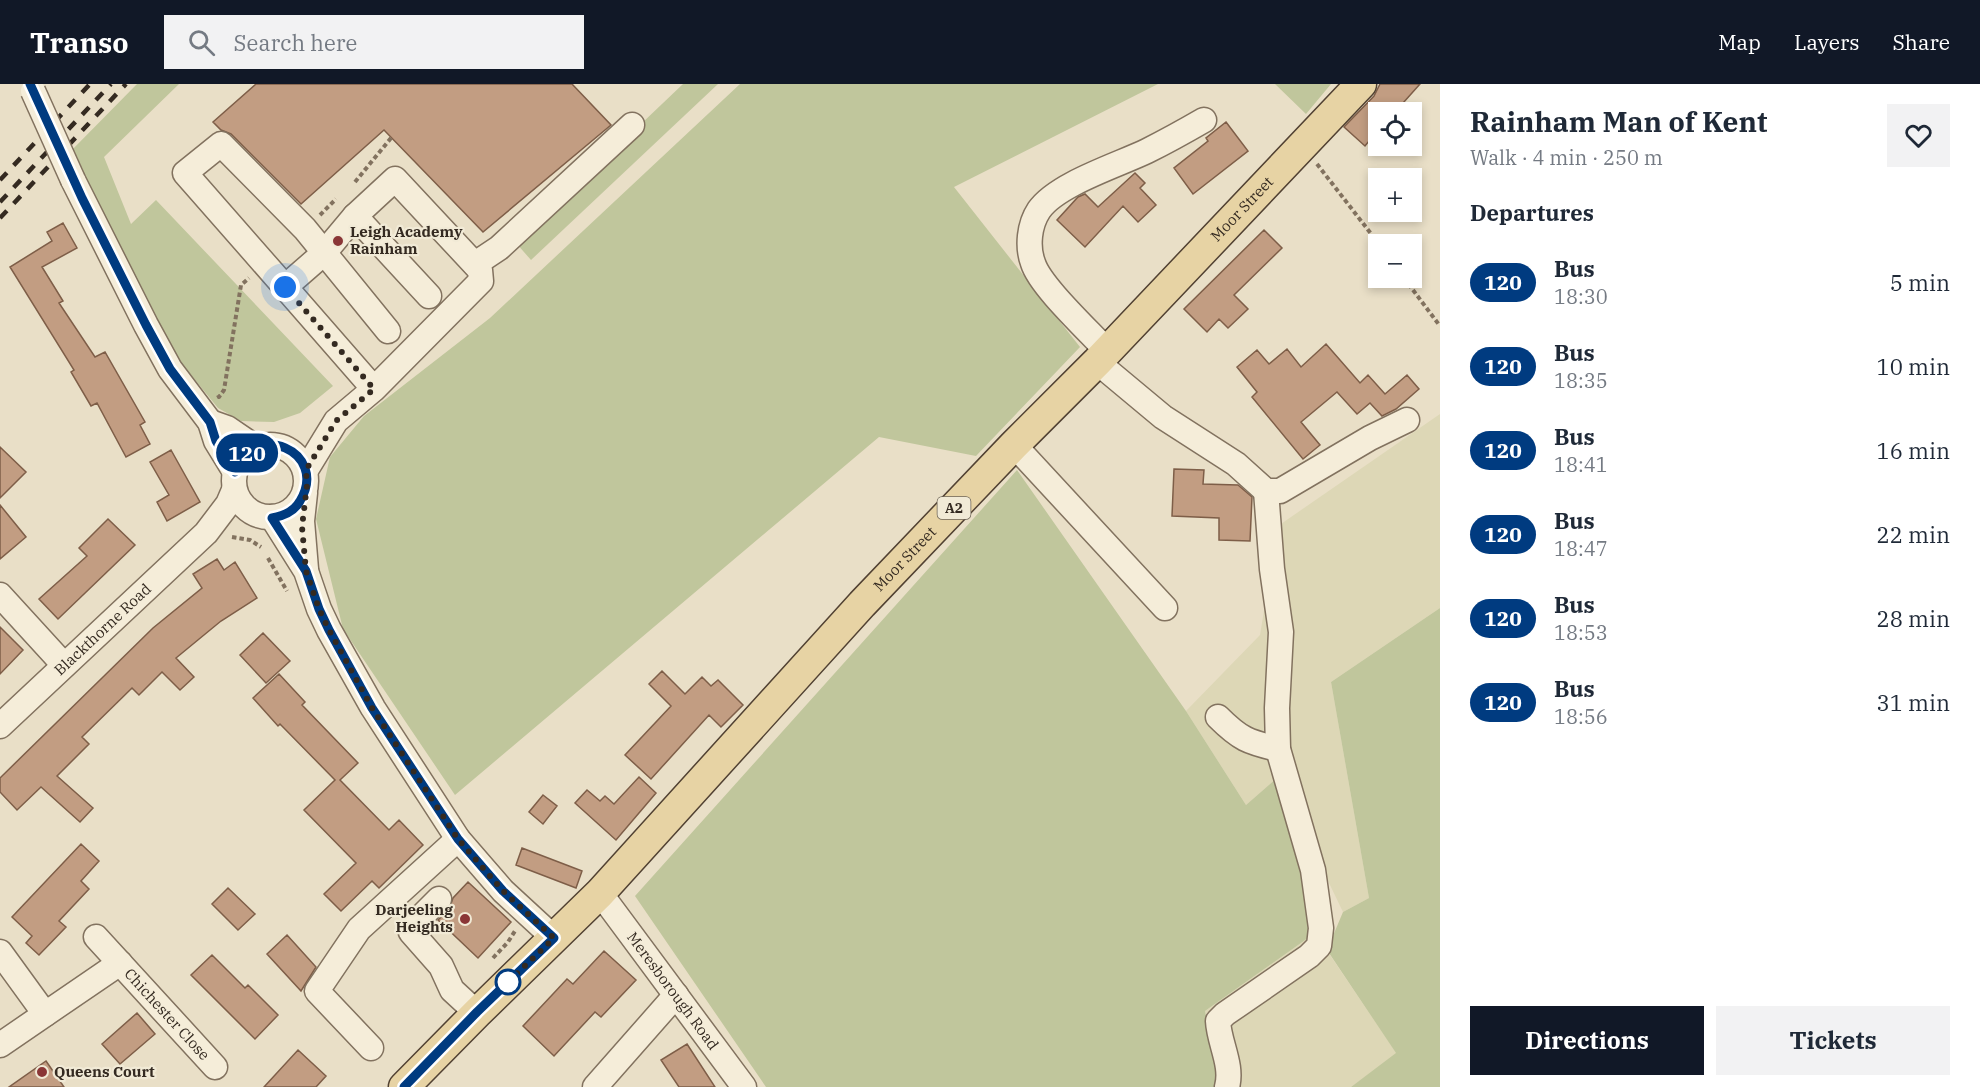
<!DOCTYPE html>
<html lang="en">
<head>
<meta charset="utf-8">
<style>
	body { margin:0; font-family:"IBM Plex Serif",serif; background:#f2f2f3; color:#1f2937; height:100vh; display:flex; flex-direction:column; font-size:22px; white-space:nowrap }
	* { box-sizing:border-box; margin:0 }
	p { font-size:20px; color:#747a83 }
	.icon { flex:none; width:33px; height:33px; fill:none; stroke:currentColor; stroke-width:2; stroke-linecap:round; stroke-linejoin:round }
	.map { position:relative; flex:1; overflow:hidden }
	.sheet { display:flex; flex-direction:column; background:#fff; width:540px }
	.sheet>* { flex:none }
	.badge { padding:0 12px; border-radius:20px; font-size:21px; line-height:39px }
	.fabs { position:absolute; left:1368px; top:18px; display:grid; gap:12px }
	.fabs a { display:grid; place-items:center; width:54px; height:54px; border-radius:0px; background:#fff; box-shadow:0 3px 9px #0003; font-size:30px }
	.you { position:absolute; width:30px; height:30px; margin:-15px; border:4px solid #fff; border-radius:50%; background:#1a73e8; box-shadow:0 0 0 9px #1a73e833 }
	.map>.badge { position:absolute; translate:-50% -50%; box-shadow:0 0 0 3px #fff }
	h2 { padding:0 30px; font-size:22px; line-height:54px }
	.round { display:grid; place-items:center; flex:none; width:63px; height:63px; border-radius:0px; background:#f2f2f3 }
	.summary { display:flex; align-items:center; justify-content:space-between; height:102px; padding:0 30px }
	h1 { font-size:28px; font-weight:700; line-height:45px }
	.primary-button { display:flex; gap:12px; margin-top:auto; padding:12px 30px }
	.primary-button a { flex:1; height:69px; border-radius:0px; background:#111827; color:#fff; font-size:24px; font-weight:700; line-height:69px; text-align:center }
	.primary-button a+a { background:#f2f2f3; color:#1f2937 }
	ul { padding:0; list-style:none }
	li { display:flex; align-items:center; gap:18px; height:84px; padding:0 30px }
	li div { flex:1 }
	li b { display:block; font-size:22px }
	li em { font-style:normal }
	li .badge { min-width:66px; font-weight:700; text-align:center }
	header { display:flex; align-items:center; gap:36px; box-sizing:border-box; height:84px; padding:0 30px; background:#111827; color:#fff }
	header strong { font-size:28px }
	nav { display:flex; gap:33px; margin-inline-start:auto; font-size:21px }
	.search { width:420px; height:54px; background:#f2f2f3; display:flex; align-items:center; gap:15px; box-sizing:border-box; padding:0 21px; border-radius:0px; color:#747a83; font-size:22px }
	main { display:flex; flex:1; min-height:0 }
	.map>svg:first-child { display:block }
</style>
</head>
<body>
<header>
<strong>Transo</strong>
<div class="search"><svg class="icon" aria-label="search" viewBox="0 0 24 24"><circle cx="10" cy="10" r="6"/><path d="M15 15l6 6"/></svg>Search here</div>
<nav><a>Map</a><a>Layers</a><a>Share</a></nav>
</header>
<main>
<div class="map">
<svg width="1440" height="1003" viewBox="0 0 1440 1003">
	<rect width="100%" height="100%" fill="#e9dfc7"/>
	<path fill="#ddd7b6" d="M1440,330v194l-109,74 38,216 -26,14 -65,-135 -32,28 -60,-94 74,-76 18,-109z
		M1315,849l82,121 -46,33h-133l2,-3 -15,-73z"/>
	<path fill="#c0c69c" d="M137,0h42l-75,73 27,67 25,-24 177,186 -33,27 -26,9 -33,-1 -23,-13 -50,-61 -100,-193z
		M683,0h35l-187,176 -15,-17z
		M740,0h418l-204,103 126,160 -104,109 -97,-19 -424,358 -112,-166 -27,-110 14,-62 34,-41 126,-98z
		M1275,0h56l-25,30z
		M1017,386l169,241 60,94 32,-28 37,156 -110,78 15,73 -2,3h-452l-131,-191z
		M1440,524v479h-89l45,-34 -69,-103 16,-38 26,-14 -38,-216z"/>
	<path fill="#c29d82" stroke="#7e5e48" stroke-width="1.5" d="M256,0h316l39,41 -128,107 -99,-102 -83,74 -70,-70 -10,-4 -8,-8z
		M1380,0h40l-25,28h-17v18l-13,16 -21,-19 30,-31z
		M1226,38l22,29 -55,43 -19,-26 34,-27 -2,-3z
		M1135,89l10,10 -5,5 16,17 -18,17 -15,-16 -38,41 -28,-27 21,-23 7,-3 13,13z
		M63,139l14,25 -35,19 21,34 -4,2 36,54 10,-5 40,70 -5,3 10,19 -24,13 -29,-54 -6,3 -20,-34 3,-2 -64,-103 42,-26 -5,-9z
		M1264,146l18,18 -48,47 14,14 -20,19 -9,-9 -12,13 -23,-23z
		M1326,260l34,39 8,-8 17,19 22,-19 12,14 -23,20 -14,7 -12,-13 -13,11 -20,-22 -36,30 19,23 -17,14 -51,-62 5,-5 -20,-25 20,-17 12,14 18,-15 14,18z
		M0,363l26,25 -26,26z
		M171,366l29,52 -33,19 -10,-19 12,-7 -19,-33z
		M1174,385l30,1 -1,14 35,1 14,12 -2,44 -31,-1v-22l-47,-2z
		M0,421l26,32 -26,22z
		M108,435l27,26 -77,74 -19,-20 48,-43 -8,-8z
		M217,475l7,11 11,-8 22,36 -36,23 -45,37 18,19 -14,13 -18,-18 -23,23 -7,-7 -50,49 7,7 -32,32 36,32 -13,14 -39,-35 -24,23 -17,-18v-14l153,-150 49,-40 -9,-14z
		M0,543l23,23 -23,24z
		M263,549l27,28 -24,22 -26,-28z
		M662,587l23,23 17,-17 9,9 7,-6 25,25 -22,22 -12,-12 -58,64 -26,-24 46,-49 -22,-22z
		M279,590l26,28 -3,3 56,58 -18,17 49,50 10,-10 24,25 -44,43 -7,-7 -31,30 -17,-17 32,-31 -52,-53 31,-30 -55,-56 -2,2 -25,-28z
		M639,693l17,16 -40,47 -41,-37 12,-13 13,11 5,-5 9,8z
		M543,711l14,11 -14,18 -14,-12z
		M81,760l18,17 -18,20 8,8 -30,32 7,6 -27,28 -13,-12 6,-7 -20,-19z
		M522,764l60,23 -6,17 -60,-23z
		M468,798l43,40 -33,36 -40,-38 11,-11 4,-11z
		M228,804l27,26 -17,16 -26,-26z
		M287,851l29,32 -15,24 -34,-37z
		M604,867l32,29 -35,37 -6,-5 -41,44 -31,-30 44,-47 6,5z
		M212,871l33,33 3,-3 30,30 -23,24 -64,-64z
		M137,929l18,21 -35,30 -18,-20z
		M687,960l28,43h-36l-18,-27z
		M298,966l28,26 -10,11h-52z
		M46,977l18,26h-55z"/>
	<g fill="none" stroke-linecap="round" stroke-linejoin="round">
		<g stroke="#82725f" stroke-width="27">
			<g id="minor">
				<path d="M73,96l73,145 24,44 40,53 6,19 19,31"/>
				<path d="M355,132l74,80"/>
				<path d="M475,180l24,-16 133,-123"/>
				<path d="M285,203l-100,-114 36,-29 84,85 83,102"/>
				<path d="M1107,267c-18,-20 -67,-65 -74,-88 -6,-16 -4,-38 6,-53 18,-26 79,-45 108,-59 20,-10 38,-20 57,-31"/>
				<path d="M1097,278l66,55 73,47 30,27h14l90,-53 37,-18"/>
				<path d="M210,338l17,6 28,19"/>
				<circle cx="270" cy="397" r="36"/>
				<path d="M1014,361l151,163"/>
				<path d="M306,386l30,-49 38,-32 107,-108 -1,-11 -85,-91 -40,37 -31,37 -39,34 89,102"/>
				<path d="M305,409l-3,28 4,48"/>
				<path d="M272,433l34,54 13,38 10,21 44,78 85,131 45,52 51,47"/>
				<path d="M0,511l64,70"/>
				<path d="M1218,633c22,22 30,25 60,32"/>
				<path id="s1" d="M0,642l206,-193 22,-29 6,-14"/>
				<path id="s2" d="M600,809l144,194"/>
				<path d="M439,815l-25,25 -3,8 30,34 11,24 25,23"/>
				<path id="s3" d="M96,853l119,130"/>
				<path d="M0,868l45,62"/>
				<path d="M0,961l120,-82"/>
				<path d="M371,964l-54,-57 42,-62 99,-90"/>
				<path d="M595,1003l81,-92"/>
				<path d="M1227,1003c6,-22 -8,-44 -9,-66l7,-7 84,-58 10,-10 2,-18 -8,-58 -35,-121 -1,-41 4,-76 -9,-63 -6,-78"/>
			</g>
		</g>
		<g stroke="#514132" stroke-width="33">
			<g id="major">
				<path id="s4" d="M404,1003l73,-74 123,-120 262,-289 152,-159 83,-83 264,-278"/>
			</g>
		</g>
		<path stroke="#82725f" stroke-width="4" stroke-dasharray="4.5 3" stroke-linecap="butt" d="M1317,80l62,80
			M355,98l36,-44
			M320,131l16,-16
			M1404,194l36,48
			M218,311l1,2 5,-7 17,-105 8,-7
			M232,453l18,3 11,7
			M268,474l19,33
			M493,874l15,-16 7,-11"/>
		<use href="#minor" stroke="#f5edd9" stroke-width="24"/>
		<use href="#major" stroke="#e7d3a4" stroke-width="30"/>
		<path stroke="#342a21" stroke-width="4.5" stroke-dasharray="10 10" stroke-linecap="butt" d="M0,96l90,-96
			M0,118l111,-118
			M0,134l126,-134"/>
		<g stroke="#82725f" stroke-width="27" stroke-linecap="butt">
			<path id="minor-bridge" d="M33,7l40,89"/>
		</g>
		<use href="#minor-bridge" stroke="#f5edd9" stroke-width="24"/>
	</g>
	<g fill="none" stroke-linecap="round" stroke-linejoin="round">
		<g stroke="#fff" stroke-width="14">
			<path id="line" d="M30,0l52,114 64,127 24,44 40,53 6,19 19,31c17,-53 95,-21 65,29 -6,11 -16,15 -28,17l34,53 13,38 10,21 43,78 86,131 45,52 51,47 -77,74 -73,75"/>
		</g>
		<use href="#line" stroke="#003b80" stroke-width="9"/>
		<path stroke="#342a21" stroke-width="6" stroke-dasharray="0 10.8" d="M285,203l89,102 -38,32 -30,49 1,15 -5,42 4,44 13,38 10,21 43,78 86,131 45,52 51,47 -48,46 2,-2"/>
	</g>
	<g fill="#8a3636" stroke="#f1ead6" stroke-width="2">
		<circle cx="338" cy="157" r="6"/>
		<circle cx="465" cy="835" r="6"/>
		<circle cx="42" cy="988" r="6"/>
	</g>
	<circle fill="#fff" stroke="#003b80" stroke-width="3" cx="508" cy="898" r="12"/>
	<g text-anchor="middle" stroke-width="4.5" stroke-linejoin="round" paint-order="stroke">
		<rect fill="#f1ead6" stroke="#6d6457" stroke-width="1.5" x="937.5" y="413" width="33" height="22" rx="4.5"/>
		<g font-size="14" font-weight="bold" fill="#342a21">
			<text x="954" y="429">A2</text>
		</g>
		<g font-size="15" fill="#342a21" stroke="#f1ead6">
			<text dy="5" stroke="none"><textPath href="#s4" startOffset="1214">Moor Street</textPath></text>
			<text dy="5" stroke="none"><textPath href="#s4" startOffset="728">Moor Street</textPath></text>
			<text dy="5" stroke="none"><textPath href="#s1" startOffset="141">Blackthorne Road</textPath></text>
			<text dy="5" stroke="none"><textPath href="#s2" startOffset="122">Meresborough Road</textPath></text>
			<text dy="5" stroke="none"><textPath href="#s3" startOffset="105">Chichester Close</textPath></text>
		</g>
		<g font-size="15" font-weight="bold" fill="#342a21" stroke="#f1ead6" text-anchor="start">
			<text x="350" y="153">Leigh Academy<tspan x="350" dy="17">Rainham</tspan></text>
			<text x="453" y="831" text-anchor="end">Darjeeling<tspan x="453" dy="17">Heights</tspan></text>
			<text x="54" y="993">Queens Court</text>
		</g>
	</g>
</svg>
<div class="fabs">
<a><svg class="icon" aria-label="locate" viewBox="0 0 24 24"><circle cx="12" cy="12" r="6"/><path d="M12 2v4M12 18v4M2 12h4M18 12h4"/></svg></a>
<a>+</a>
<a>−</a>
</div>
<div class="you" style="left:285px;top:203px"></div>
<b class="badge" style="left:247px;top:369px;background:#003b80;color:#fff">120</b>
</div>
<section class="sheet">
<div class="summary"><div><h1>Rainham Man of Kent</h1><p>Walk · 4 min · 250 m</p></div><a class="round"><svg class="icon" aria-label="heart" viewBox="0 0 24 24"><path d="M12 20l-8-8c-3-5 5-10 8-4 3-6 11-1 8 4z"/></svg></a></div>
<h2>Departures</h2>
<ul>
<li><span class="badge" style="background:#003b80;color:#fff">120</span><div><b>Bus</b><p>18:30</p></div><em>5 min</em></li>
<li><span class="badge" style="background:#003b80;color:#fff">120</span><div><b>Bus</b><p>18:35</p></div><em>10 min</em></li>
<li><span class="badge" style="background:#003b80;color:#fff">120</span><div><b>Bus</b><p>18:41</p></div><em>16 min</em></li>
<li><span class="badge" style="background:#003b80;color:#fff">120</span><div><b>Bus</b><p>18:47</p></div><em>22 min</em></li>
<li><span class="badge" style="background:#003b80;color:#fff">120</span><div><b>Bus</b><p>18:53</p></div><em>28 min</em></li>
<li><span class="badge" style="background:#003b80;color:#fff">120</span><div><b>Bus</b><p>18:56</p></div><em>31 min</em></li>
</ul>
<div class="primary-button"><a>Directions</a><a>Tickets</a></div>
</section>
</main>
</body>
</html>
